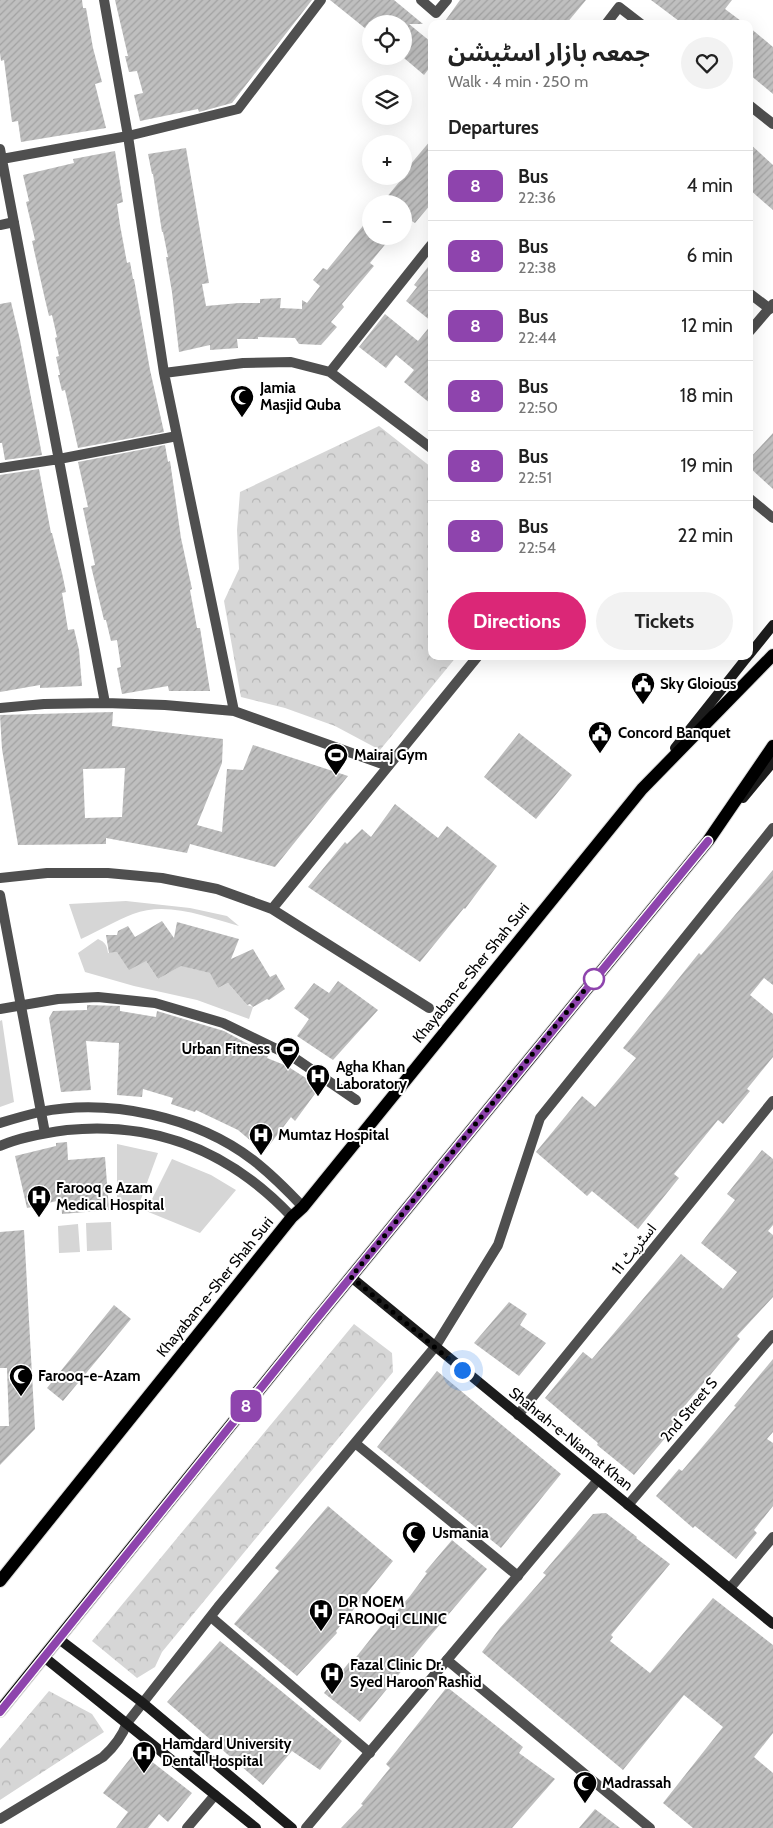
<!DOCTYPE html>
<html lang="en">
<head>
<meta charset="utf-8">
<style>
	body { margin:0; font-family:Cabin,"Noto Sans Arabic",sans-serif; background:#f2f2f2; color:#222; height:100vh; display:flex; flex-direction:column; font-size:19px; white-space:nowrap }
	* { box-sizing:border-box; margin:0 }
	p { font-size:16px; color:#767676 }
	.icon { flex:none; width:28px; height:28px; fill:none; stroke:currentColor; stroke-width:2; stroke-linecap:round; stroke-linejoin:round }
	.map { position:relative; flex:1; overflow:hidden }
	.side { position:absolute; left:428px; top:20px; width:325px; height:640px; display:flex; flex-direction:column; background:#fff; border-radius:10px; box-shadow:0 5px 20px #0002 }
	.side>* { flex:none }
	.badge { padding:0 10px; border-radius:8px; font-size:18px; line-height:32px }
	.controls { position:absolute; left:362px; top:15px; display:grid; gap:10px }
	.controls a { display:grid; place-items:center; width:50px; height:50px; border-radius:50%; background:#fff; box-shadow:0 5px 20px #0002; font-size:25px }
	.you { position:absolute; width:25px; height:25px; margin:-12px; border:4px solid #fff; border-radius:50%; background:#1a73e8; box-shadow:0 0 0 8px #1a73e833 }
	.map>.badge { position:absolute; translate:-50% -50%; box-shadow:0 0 0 2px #fff }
	h2 { padding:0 20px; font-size:19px; line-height:45px }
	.round { display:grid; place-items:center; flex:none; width:52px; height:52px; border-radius:26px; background:#f2f2f2 }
	.headline { display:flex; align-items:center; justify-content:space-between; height:85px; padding:0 20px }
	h1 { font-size:24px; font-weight:700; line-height:38px }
	.primary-button { display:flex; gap:10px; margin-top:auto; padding:10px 20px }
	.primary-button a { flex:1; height:58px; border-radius:30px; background:#db2777; color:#fff; font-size:20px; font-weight:700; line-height:58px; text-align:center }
	.primary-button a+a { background:#f2f2f2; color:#222 }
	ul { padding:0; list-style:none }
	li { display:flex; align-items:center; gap:15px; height:70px; padding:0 20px; border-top:1px solid #e0e0e0 }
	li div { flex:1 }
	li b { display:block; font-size:19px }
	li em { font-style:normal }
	li .badge { min-width:55px; font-weight:700; text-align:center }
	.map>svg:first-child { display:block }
</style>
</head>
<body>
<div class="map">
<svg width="773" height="1828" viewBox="0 0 773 1828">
	<defs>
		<pattern id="forest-crowns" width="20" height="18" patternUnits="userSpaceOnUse" patternTransform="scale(1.25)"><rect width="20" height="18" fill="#d6d6d6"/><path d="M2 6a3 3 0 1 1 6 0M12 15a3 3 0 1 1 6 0" fill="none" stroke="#b6b6b6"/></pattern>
		<pattern id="building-hatch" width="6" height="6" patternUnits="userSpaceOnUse" patternTransform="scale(1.25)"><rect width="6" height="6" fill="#bfbfbf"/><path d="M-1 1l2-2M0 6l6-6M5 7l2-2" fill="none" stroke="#a2a2a2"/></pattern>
	</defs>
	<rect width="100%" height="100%" fill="#fff"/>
	<path fill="#d6d6d6" d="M126,901l64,7 37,8 12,10c-33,-9 -72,-25 -106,-12 -18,7 -35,17 -52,25l-12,-35z
		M98,939c7,3 9,6 10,14l9,-1 29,9 12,18 26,-15 2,3 25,6 7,15 10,-5 19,22 6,2 -4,12 -52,-19 -63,-14 -49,-14 -7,-19z
		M2,1020l12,82 -14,5v-86z
		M117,1144l41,9 -20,54 -21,-4z
		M172,1159l39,16 25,15 -36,43 -54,-22z
		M111,1222l1,28 -25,1 -1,-28z
		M78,1224l2,28 -21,1 -1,-27z"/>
	<path fill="url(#forest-crowns)" d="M379,426l52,41v189h26l-77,94 -45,-24 -50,-18 -44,-11 -17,-96 15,-32 -2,-39 3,-38z
		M354,1324l38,29 1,19 -231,280 -7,15 -18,11 -45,-37z
		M49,1691l43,23 12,18 -104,68v-51z"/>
	<path fill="url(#building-hatch)" fill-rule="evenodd" d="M0,0h82l1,8h3l7,40 9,34 -7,2 11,44 -85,14 -3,-21 -6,1 -8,-62 -3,1 -1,-8z
		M115,0h197l-80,103 -33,9 -1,-3 -58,12 -6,-26 9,-2 -6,-22 -8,1 -4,-16h3z
		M330,0h64l29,24h-14l22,18v24l-7,9 -20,-17v-34h-33v9z
		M460,0h126l-20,24h-123z
		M651,0h81l-7,9 20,15h-62z
		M749,27l24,20v47l-24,-20z
		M431,140v64l-16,19 -5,-3 -6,8v-24h-23l19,-23 -2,-2 2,-3h4v-4z
		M749,143l24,22v45l-24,-21z
		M186,148l23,135 -7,1 4,22 33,-3h21v-4l21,-1 -1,10 22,1v-9l5,3 13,-17 -7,-6 10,-12 4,2 44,-54v20h21l-22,27 4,3 -32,38 2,3 -13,15 6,5 -16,18 -22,-1 -4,-6 -37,-1v2h-21l1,9 -28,2v-5l-31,7 -7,-60 -6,-35h2l-5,-25h-1l-9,-58h-1l-4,-20z
		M115,151l8,51 -6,2 3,21 7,38 3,-1 3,17h1l16,91 14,62 -86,16 -13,-58 -3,1 -4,-16h2l-4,-18 3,-1 -4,-18 2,-1 -5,-22 -3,1 -5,-21 -12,-54 3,-1 -9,-38 3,-1 -6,-26 51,-12 -1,-4z
		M431,263v58l-25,-20 11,-14 -3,-2z
		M11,302l9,38 22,115 -37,5 -3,-17h-2v-139z
		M385,314l33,27 13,-16v79l-27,-22 10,-12 -18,-15 -10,13 -27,-21z
		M773,433v56l-24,-22v-8z
		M165,445l3,17 2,-1 11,77 11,51 -2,1 5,27 2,11h3l10,63h-41l-1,-5 -46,8 -5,-26 4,-1 -4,-27 -6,1 -5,-21h-2l-13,-54 4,-1 -12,-57 5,-1 -10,-45z
		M39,469l12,64h1l10,40 4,19 -4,1 6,37 6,-1 5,21 3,36 -42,2v-3l-40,7v-217z
		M113,712l-1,14 111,13 -1,24 -25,62 25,7 5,-63 16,1 10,-25 95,31 -73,91 -85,-23 -3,9 -81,-15v6l-88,1 -16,-96 -2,-34zM125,768l-3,49 -37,1 -2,-49z
		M519,733l53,42 -36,44 -52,-42z
		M395,804l43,34 9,-12 50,40 -32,43 -1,-1 -44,54 -112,-75 37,-45 2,2 15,-15 9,8z
		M773,870v115l-9,-7 -14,17 23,19v43l-26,32 3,2 -27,33 -5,-4 -44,54 5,4 -41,51 -46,-38 -5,5 -51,-44 46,-56 13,11 41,-49 -13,-10 76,-95 2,2z
		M162,921l12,17 3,-16 62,17 -8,20 22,-10 17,28 6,-3 9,15 -16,11 -2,-1 -14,8 -3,-3 -3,1 -19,-22 -10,5 -8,-15 -29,-7 -23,13 -12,-18 -17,9 -12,-18 -8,1 -3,-18h11l1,-4 10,-5 7,11z
		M338,981l40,29 -45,50 -36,-24 12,-17 -15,-11 20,-25 15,10z
		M87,1005l33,1v5l36,6 1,-6 67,20 28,15 16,10 -1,2 20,8 33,21 -25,34 -4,-4 -27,35 -26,-22 -42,-20 -1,2 -24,-8 2,-6 -30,-9 -1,8 -25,-2 2,-52 -33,-2 5,49 -30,2 -12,-74 4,-7 34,-1z
		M67,1142l1,18 37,-3 4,53 -47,4 -1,-14 -34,8 -12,-52 41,-10v-3z
		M762,1150l11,9v66l-5,6 5,4v62l-36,39 3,3 -67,81 4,4 -43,51 -37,-30 1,-2 -53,-45 38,-46 9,7 89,-105 42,35 14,-17 -36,-29 34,-43 -8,-6z
		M24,1230l11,199 -35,36v-39h9l-2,-58h-7v-136z
		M509,1302l18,12 -7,11 26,18 -27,33 -45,-33z
		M114,1305l17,14 -68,82 -16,-13z
		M773,1359v73l-6,7 6,4v63l-19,24 3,3 -21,26 -41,-33 -2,2 -37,-32 23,-27 3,2 54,-64 -2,-1z
		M437,1371l124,103 -60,74 -124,-101z
		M328,1506l65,55 -57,70 1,2 -40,43 -63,-52 45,-53 -4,-3z
		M606,1513l31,24 -1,1 34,26 -59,71 2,2 -3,4 40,32 63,-75 60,47v88l-19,24 19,16v55h-80l-30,-25 60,-76 -39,-32 -61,75 -141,-118 18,-24 46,-53 -3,-2 50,-59z
		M452,1540l35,29 -61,72 -66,81 -36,-29 27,-33 2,1 35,-44 2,2 20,-23 17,-23 -2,-1z
		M220,1641l122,100 -22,29 -28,-19 -29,34 -96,-83z
		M447,1687l76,60 -4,6 36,26 -43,49h-171l22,-23 -2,-1 29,-36 -4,-4z
		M137,1750l55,43 -24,29 -9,-8 -11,14h-32l12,-16 -25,-19z
		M595,1809l25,19h-41z"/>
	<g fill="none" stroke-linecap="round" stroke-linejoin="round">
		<g stroke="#dbdbdb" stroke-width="14">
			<path id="primary" d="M0,1581l292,-364 11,-10 339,-418 131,-134
				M0,1711l314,-389 394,-481 65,-95"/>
		</g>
		<path stroke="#4f4f4f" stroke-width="10" d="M104,0l24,136 36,237 70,338
			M421,0l15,13 11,-13
			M606,24l13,-17 22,17
			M749,105l24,19
			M0,149l105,554
			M2,159l126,-23 110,-27 83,-109
			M0,225l14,-3
			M749,293l21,16
			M330,372l101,-127
			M164,373l79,-10 48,-1 39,10 101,76
			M0,468l59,-9 118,-23
			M749,498l24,20
			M0,708l44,-4 61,-1 60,2 69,6 154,55
			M0,1009l58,-10 40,-2 57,6 68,20 70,34 63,43
			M355,1443l163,133
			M628,1505l145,-170
			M730,1588l43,-51
			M211,1617l159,136
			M447,1660l203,168
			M0,1819l103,-62c11,-10 19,-20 24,-34l91,-116 217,-260 63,-102 42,-127 233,-290"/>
		<path stroke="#4f4f4f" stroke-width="10" d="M749,332l24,-28
			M0,878l47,-5h61l54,5 55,11 55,20 157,99
			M0,895l45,238
			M272,909l206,-253
			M0,1123c13,-4 27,-8 40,-11 70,-14 157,5 213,48 18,14 34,30 50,47
			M0,1146c20,-9 45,-13 67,-16 89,-9 164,22 225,87
			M518,1415l255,-314
			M187,1828l28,-33
			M306,1828l292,-348"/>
		<path stroke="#1c1c1c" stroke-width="10" d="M749,655l24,-30
			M675,748l73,-92
			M743,798l30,-36
			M351,1277l422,347
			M59,1639l84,64 149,125
			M44,1657l212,171"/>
		<use href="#primary" stroke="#000" stroke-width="12"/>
	</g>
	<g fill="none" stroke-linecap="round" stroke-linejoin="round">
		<g stroke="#fff" stroke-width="11">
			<path id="line" d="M0,1712l314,-390 394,-481"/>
		</g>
		<use href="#line" stroke="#8e44ad" stroke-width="8"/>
		<path stroke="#000" stroke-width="5" stroke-dasharray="0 9" d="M462,1370l-111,-93 245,-301 -2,3"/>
	</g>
	<defs>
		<g id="mosque-pin" transform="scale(1.25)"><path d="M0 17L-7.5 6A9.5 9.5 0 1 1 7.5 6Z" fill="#000" stroke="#fff"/><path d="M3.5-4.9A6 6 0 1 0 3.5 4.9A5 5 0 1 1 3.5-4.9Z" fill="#fff"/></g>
		<g id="civic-pin" transform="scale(1.25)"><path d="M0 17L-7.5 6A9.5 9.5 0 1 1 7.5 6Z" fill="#000" stroke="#fff"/><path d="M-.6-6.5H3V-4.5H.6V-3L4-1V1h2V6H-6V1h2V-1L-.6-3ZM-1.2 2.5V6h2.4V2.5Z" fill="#fff"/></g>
		<g id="stadium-pin" transform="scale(1.25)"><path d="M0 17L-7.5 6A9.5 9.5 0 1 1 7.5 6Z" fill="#000" stroke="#fff"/><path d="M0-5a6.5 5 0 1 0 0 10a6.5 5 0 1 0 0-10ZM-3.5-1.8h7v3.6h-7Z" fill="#fff"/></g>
		<g id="hospital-pin" transform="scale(1.25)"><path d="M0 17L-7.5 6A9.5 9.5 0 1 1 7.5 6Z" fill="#000" stroke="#fff"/><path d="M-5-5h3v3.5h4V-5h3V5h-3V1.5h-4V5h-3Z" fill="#fff"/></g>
	</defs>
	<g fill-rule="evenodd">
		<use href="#mosque-pin" x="242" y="397"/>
		<use href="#civic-pin" x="643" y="684"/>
		<use href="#civic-pin" x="600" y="733"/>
		<use href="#stadium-pin" x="336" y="755"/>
		<use href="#stadium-pin" x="288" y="1049"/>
		<use href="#hospital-pin" x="318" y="1076"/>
		<use href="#hospital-pin" x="261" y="1135"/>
		<use href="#hospital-pin" x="39" y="1197"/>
		<use href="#mosque-pin" x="21" y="1376"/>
		<use href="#mosque-pin" x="414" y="1533"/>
		<use href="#hospital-pin" x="321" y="1611"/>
		<use href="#hospital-pin" x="332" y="1674"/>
		<use href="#hospital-pin" x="144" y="1753"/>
		<use href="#mosque-pin" x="585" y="1783"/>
	</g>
	<circle fill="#fff" stroke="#8e44ad" stroke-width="2.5" cx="594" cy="979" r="10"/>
	<g text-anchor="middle" stroke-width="4" stroke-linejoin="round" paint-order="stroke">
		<g font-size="15" font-weight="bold" fill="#000" stroke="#fff" text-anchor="start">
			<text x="260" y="393">Jamia<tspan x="260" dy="17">Masjid Quba</tspan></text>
			<text x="660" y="689">Sky Gloious</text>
			<text x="618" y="738">Concord Banquet</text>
			<text x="354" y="760">Mairaj Gym</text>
			<text x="270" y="1054" text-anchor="end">Urban Fitness</text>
			<text x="336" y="1072">Agha Khan<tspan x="336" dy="17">Laboratory</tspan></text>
			<text x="278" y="1140">Mumtaz Hospital</text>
			<text x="56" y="1193">Farooq e Azam<tspan x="56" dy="17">Medical Hospital</tspan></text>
			<text x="38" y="1381">Farooq-e-Azam</text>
			<text x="432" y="1538">Usmania</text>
			<text x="338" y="1607">DR NOEM<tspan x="338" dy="17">FAROOqi CLINIC</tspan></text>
			<text x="350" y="1670">Fazal Clinic Dr.<tspan x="350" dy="17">Syed Haroon Rashid</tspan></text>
			<text x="162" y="1749">Hamdard University<tspan x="162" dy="17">Dental Hospital</tspan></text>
			<text x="602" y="1788">Madrassah</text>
		</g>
		<g font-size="15" fill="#000" stroke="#fff">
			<text transform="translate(471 973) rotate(-51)" y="5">Khayaban-e-Sher Shah Suri</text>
			<text transform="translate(634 1249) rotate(-51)" y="5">اسٹریٹ 11</text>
			<text transform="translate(215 1287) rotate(-51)" y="5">Khayaban-e-Sher Shah Suri</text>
			<text transform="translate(689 1410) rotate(-50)" y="5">2nd Street S</text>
			<text transform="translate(571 1439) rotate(39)" y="5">Shahrah-e-Niamat Khan</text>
		</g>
	</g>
</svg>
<div class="controls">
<a><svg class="icon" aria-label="locate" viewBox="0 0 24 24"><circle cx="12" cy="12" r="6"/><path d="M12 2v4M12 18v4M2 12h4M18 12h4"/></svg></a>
<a><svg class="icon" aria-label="layers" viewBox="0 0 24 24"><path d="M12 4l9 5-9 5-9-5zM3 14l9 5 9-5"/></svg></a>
<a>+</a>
<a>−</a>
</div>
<div class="you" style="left:462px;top:1370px"></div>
<b class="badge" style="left:246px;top:1406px;background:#8e44ad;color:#fff">8</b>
<section class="side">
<div class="headline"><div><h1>جمعہ بازار اسٹیشن</h1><p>Walk · 4 min · 250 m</p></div><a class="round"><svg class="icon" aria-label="heart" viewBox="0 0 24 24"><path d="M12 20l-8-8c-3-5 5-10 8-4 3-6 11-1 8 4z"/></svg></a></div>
<h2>Departures</h2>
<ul>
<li><span class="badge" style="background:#8e44ad;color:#fff">8</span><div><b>Bus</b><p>22:36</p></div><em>4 min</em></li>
<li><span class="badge" style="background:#8e44ad;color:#fff">8</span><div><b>Bus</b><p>22:38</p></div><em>6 min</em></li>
<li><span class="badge" style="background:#8e44ad;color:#fff">8</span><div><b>Bus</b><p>22:44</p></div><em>12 min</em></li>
<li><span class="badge" style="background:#8e44ad;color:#fff">8</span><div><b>Bus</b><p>22:50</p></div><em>18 min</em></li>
<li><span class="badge" style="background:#8e44ad;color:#fff">8</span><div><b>Bus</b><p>22:51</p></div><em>19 min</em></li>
<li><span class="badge" style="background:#8e44ad;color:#fff">8</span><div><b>Bus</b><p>22:54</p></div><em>22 min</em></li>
</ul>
<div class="primary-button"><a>Directions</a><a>Tickets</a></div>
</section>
</div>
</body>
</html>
